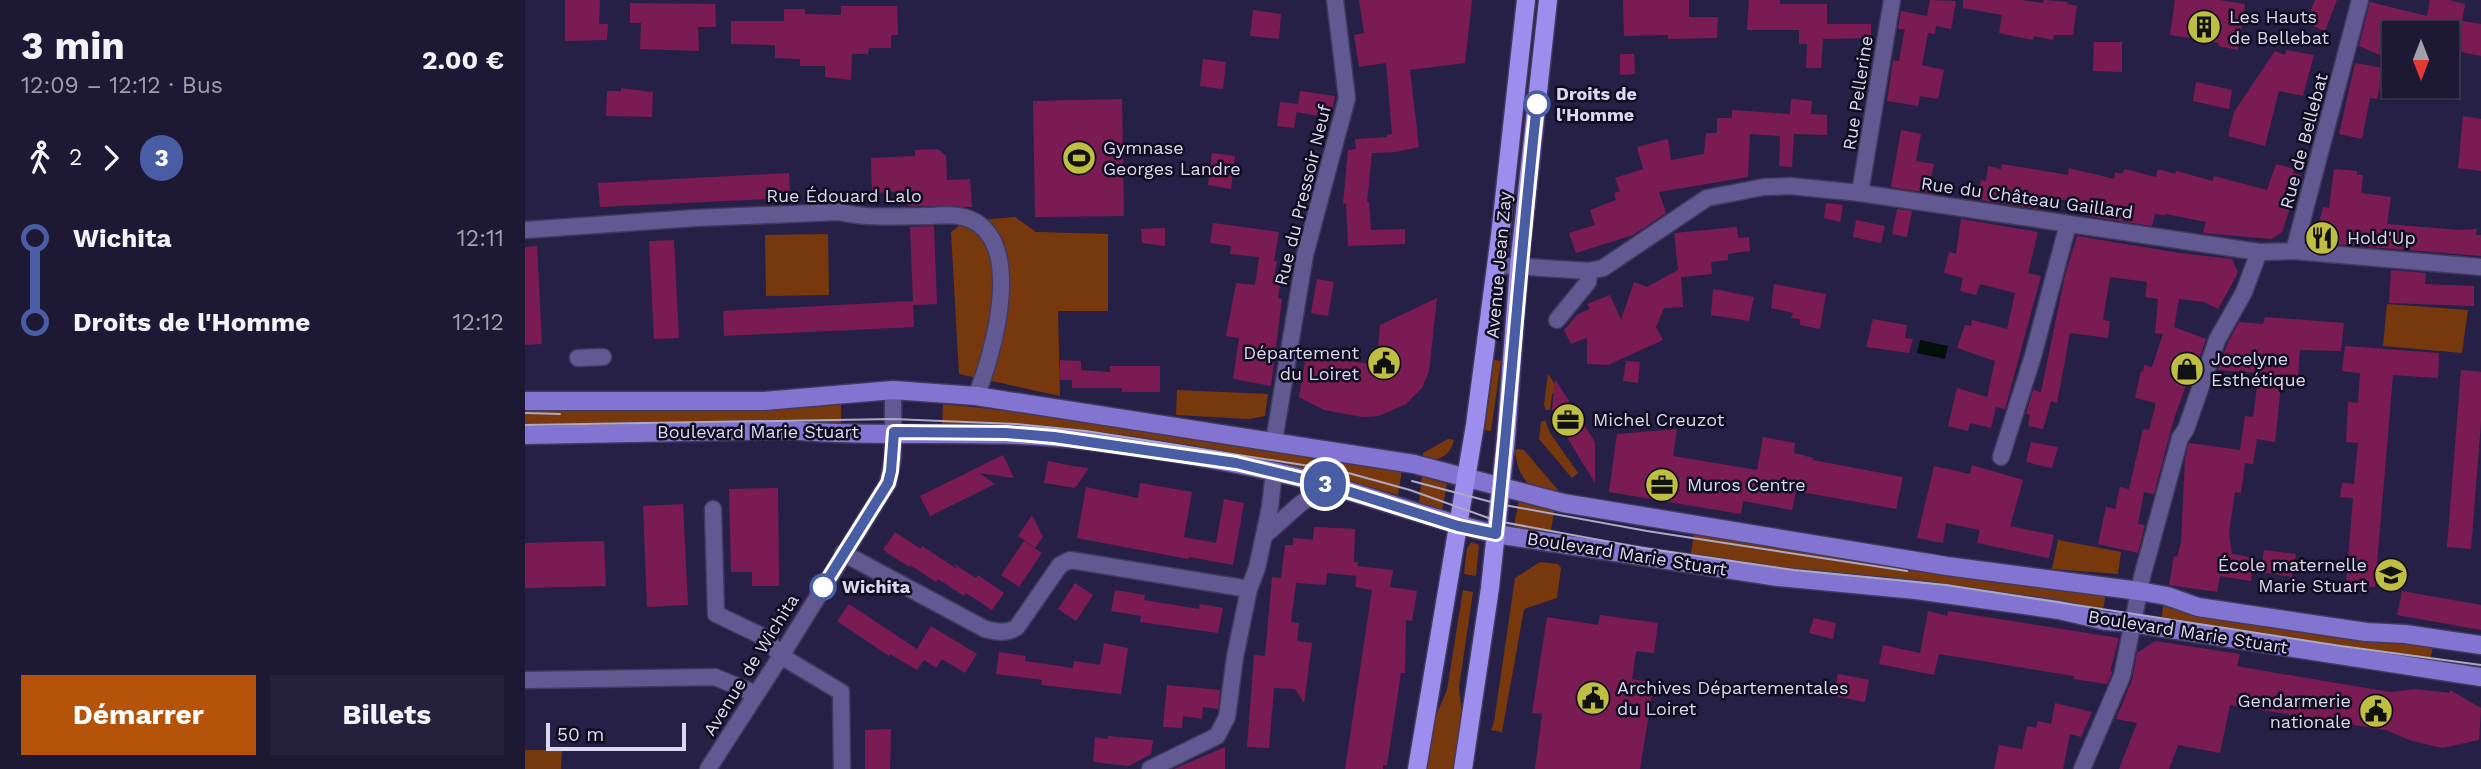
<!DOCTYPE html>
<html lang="fr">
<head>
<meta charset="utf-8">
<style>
	body { margin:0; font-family:"Work Sans",sans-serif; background:#25213c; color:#f1f3f6; height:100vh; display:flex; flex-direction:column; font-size:26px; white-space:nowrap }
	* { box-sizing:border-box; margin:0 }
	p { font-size:23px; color:#a0a0ac }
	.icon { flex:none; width:38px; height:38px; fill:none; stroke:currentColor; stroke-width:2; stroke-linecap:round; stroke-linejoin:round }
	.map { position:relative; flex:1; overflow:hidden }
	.sheet { display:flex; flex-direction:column; background:#1d1834; width:525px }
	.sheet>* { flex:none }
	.badge { padding:0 14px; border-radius:23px; font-size:24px; line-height:46px }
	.needle { width:46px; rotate:180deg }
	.fabs { position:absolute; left:1857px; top:21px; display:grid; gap:14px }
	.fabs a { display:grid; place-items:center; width:77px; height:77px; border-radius:0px; background:#1d1834; box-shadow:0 2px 5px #0004,0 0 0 2px #3b374f; font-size:35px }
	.scale { position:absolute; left:21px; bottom:18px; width:140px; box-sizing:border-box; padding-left:7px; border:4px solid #dbd9f2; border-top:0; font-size:19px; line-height:24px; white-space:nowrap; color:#dbd9f2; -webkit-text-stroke:5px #100d1e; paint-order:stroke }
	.map>.badge { position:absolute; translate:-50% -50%; box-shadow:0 0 0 4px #fff }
	.legs { display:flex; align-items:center; gap:10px; height:77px; padding:0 21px; font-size:23px }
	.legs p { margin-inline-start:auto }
	.summary { display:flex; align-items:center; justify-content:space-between; height:119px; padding:0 21px }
	h1 { font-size:38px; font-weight:700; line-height:52px }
	.action { display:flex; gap:14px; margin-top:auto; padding:14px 21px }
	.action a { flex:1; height:80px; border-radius:0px; background:#b45309; color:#fff; font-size:28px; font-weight:700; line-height:80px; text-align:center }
	.action a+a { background:#25213c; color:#f1f3f6 }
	ul { padding:0 21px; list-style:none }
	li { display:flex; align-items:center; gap:24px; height:84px; font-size:26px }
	li i { display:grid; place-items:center; width:10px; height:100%; margin:0 9px; background:currentColor }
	li i::after { content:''; width:18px; height:18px; margin:-9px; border:5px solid; border-radius:50%; background:#1d1834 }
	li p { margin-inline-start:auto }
	li:first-child i { background:linear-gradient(#0000 50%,currentColor 0) }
	li:last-child i { background:linear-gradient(currentColor 50%,#0000 0) }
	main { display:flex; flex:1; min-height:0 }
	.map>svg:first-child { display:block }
</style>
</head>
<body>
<main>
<section class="sheet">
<div class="summary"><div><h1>3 min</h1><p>12:09 – 12:12 · Bus</p></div><b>2.00 €</b></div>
<div class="legs"><svg class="icon" aria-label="walk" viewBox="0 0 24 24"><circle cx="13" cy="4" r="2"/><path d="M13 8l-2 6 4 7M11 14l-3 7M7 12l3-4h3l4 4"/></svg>2<svg class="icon" aria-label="forward" viewBox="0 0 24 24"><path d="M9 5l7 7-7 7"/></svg><b class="badge" style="background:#495da4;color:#fff">3</b></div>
<ul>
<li><i style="color:#495da4"></i><b>Wichita</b><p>12:11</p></li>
<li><i style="color:#495da4"></i><b>Droits de l'Homme</b><p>12:12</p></li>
</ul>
<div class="action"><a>Démarrer</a><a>Billets</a></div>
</section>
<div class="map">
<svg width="1956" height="769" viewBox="0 0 1956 769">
	<rect width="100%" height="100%" fill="#272046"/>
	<path fill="#78380d" d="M490,217l21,15 72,2v77h-50l2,85 -101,-22 -8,-142 15,-11z
		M303,234l1,61 -63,1 -1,-61z
		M1862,304l81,6 -6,43 -79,-7z
		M969,360l7,1 -10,70 -6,-1z
		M1023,374l11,16 -7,4 -2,16h-4l-2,-5z
		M652,390l91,4 -3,22 -16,3 -73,-4z
		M316,398v30l-316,1v-21z
		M418,404l93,10 366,56 -4,25 -61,-17 -92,-19 -303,-31z
		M1020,420l5,13 28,40 -6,5 -33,-39 2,-17z
		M923,439l6,1c-4,17 -16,21 -31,20v-7z
		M990,449l9,1 34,40 -1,7c-28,-7 -40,-19 -42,-48z
		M897,476l25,8 -5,26 -2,2 -21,-10z
		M994,501l36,5 -5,30 -37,-6z
		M1169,534l319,48 93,10 -4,24 -412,-57z
		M1533,540l63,12 -3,22 -66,-5z
		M946,542l8,3 -3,31 -12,-2 3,-25z
		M1015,562l18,2 3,4 -4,30 -33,11 -22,123 -11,-2 3,-8 21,-144z
		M938,590l10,2 -14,95 4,38 -7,44h-30l7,-46 14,-33z
		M1639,601l270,41 -5,23 -268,-44z
		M0,750h37l-1,19h-36z"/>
	<path fill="#01100a" d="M1395,340l28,6 -3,13 -28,-6z"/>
	<path fill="#7b1b53" d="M40,0h35l-1,24h9l-1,16 -42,1z
		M834,0h113l-7,63 -55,7 9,77 -23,5 -24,1 -5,49h2l2,28 34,-1v15l-57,2 -2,-43 -3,1 5,-54 8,-1 -1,-10 32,-2v-2l5,-1 -6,-71 -27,4 -5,-32 10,-2z
		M1098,0h66v17h29l-1,21 -49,1v-4l-44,1z
		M1224,0h31v4h47v20h44v14l-48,1 -2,29h-15l1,-24h-8v-14h-52z
		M1405,0l26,1 -5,28 -15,-3 -1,8 -7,-1 -6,32 22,5 -6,29 -18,-3 -2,10 -31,-5 6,-41 6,1 6,-32h-7l3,-18 26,5z
		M1438,0h59l21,3 1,-3 24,2 -1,2 10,2 -4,29h-19l-1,5 -19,-4 -1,4 -34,-7 3,-18 -39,-7z
		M1650,0h43l27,4 -7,46 -20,-4 1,-3 -49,-8z
		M1790,0h22l-12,31 -19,-8z
		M1905,0h19l16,4 -3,17 19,3v32l-34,-7v-16h-53l-5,26 -30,-13 11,-44 57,14z
		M105,3l85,1 1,23h-18l1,24 -59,-2 1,-26h-11z
		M316,6h56l1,29h-7v13h-22l-1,6h-16l-1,26 -26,-3v-11h-25v-7l-25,-1v-13l-44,-1v-23h53v-12h21v5l36,1z
		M728,10l28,4 -2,25 -29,-3z
		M1569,42h28v30l-29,-1z
		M1761,50l28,5 -11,41 -24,-5 -14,55 -37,-10 6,-24 41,-61 10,4z
		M1095,54h14l1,20 -15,1z
		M678,59l23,3 -3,27 -23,-3z
		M1830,63l29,5 -7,31 -7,-1 -8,41 -23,-5z
		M1671,82l36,8 -3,19 -36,-8z
		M96,88l32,4 -1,25 -46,-1 1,-25h14z
		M775,91l35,5 -4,22 -34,-6z
		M597,99l2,117 -89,1 -2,-116z
		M1266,99l21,2 -1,13 16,1v20l-33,-1 -2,33 -13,-1 1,-30 -30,-2 -2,43 -89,15 7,21 -33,22 -57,18 -7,-20 26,-8 -5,-15 26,-10 -2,-7 6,-2 -5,-13 28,-9 -6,-22 31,-8 3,21 33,-6 2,-21h11v-15h15v-8l58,4z
		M755,102l18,2 -4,24 -17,-2z
		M1938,116l18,3v52l-23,-3z
		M1376,130l20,4 -5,27 18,3 -3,15 7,1 -2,14 -45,-7z
		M413,149l8,7 1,24 23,-1 2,28 -64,-1 -1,-15 -35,2 -1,-35 44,-2v-6z
		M687,153l23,3 -4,33 -23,-4z
		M1477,164l66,11 1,-7 45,11 1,-7 7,2 3,-5 31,8 2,-8 17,5 1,-3 37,10 1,-5 53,14 9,-26 18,5 -1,4 8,2 -19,57 -10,7 -69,-6 3,-11 -40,-8v2l-11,-2 -3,12 -70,-11 3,-12 -33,-5 -1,5 -12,-3 -2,9 -69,-11 3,-9 8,-1 2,-8 5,1 2,-15 13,3z
		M1809,169l23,2v4h6l-2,18 30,4 -4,27 71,6 19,-1 -1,6h5v21l-160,-13 -5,-8 7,-28 6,1z
		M264,173l1,25 -190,9 -2,-24z
		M1301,203l17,2 -3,17 -16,-4z
		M1372,209l15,2 -5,26 -15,-3z
		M1436,219l77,13 -10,41 13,3 -36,133 -9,-2 -5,21 -21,-5 -2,8 -20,-5 9,-38 30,9 8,-36 -38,-13 8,-23 6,1 1,-6 35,9 8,-36 -35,-9 -4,11 -16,-4 3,-13 -19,-5 5,-21 7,2z
		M1331,220l29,6 -4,17 -28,-6z
		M688,223l66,9 -5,29h3l-2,11 6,7 -3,19 4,1 -11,87 -38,-7 6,-41 -13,-2 10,-53 19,2 4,-28 -29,-3 1,-8 -21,-3z
		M409,226l3,78 -24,1 1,22 -190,9 -1,-25 190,-10 -3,-74z
		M1212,227l1,11 11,-1 1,14 -22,3v6l-17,2 1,12 -31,3 2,30 -19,1 -8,19 7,13 -55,25 -21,-1v-26l-16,6 -7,-14 14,-16 12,-5 -3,-5 23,-9 11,25 13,-38 13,5 31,-17 -4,-37z
		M640,228v18l-23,-3 -1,-14z
		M1552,236l103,17 52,6 6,14 -20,36 -14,-7 -25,-3 -5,28 32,12 -10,29h-4l-19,54 -19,72 -10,-2 -6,32 7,1 -7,28 -40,-9 8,-37 9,2 5,-22 9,2 14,-60 6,1 7,-27 -21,-5 6,-27 2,1 1,-7 8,2 11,-33 -8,-1 3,-34 -13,-2 2,-15 -37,-5 -7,43 7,1 -2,17 -38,-5 -13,70 -6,-2 -8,28 -15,-3 2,-11 -4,-1 7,-24 8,2 24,-117z
		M149,240l5,98 -25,1 -5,-98z
		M12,246l5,98 -17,1v-98z
		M1866,270l35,3 -1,11 49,2v20l-85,-3z
		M792,279l17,3 -6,34 -17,-3z
		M1249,284l52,10 -6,35 -20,-4v-6l-9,-1 2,-5 -22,-5z
		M1188,289l41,8 -5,24 -38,-6z
		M912,298l-8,73 -7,17 -16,16 -27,12 -17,1 -38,-7 -25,-13 7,-41 66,8 1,-16 5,1 2,-24z
		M1740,317l79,6 -3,28 -41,-1 -2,26 -16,-1 -7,67 -18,-3 -4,25 -8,-1 -4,30 -6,-1 -6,41 3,21 22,4 -3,23 -31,-5 -3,16 -48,-7 5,-29 3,1 4,-15 4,-83 4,-16 51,7 5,-34 8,1 6,-44 -41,-3 9,-26 12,-22 24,2z
		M1348,319l34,6 -2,13 8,1 -4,14 -43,-6z
		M1820,346l94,7 -1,25 -45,-3 -18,212 -29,-2 7,-87 -13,-1 2,-14 12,1 4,-41 -12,-1 2,-40 10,1 2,-30 -18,-2z
		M535,360l21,1v9l29,2v-6h50v26h-38v-4h-50v-8h-13z
		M1101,361l14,1 -2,21 -15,-2z
		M1936,370l20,2v50l-10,127 -24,-2z
		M1030,379l40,63v41l-30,-49 4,-2 -17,-22z
		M1152,429l-4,27 84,14 6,-33 32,6 -1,10 19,5v2l90,17 -7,32 -100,-18 -4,19 -49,-9 -2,13 -132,-22 8,-58z
		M1506,442l27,5 -6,21 -26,-6z
		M478,455l11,23 -35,-5 16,11 -65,32 -10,-20z
		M523,461l25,5 16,2 -14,20 -31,-5z
		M1447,465l51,15 -13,46 44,9 -5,23 -72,-15 3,-13 -34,-7 -3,20 -26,-5 17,-72 36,8z
		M615,483l52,9 -8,45 32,6 8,-44 20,4 -11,62 -44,-8 -1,2 -111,-21 9,-51 52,11z
		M253,488l1,98h-27v-14h-21l-2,-83z
		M158,504l5,101 -41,2 -4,-101z
		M507,515l11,22 -8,11 -17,-12z
		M789,527l41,2 -1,33h4l-1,14 -30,-3 -1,12 -30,-2 -5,39 8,1 -2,18 15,2 -8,60 -9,-14 -21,-1 -5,60 -22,-1 7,-92 11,1 7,-79 9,1 4,-33h8v-7l20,2z
		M370,532l26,17 1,-3 35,23 -3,-5 22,14 2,-3 26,18 -12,17 -26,-17 -2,3 -26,-17 -2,3 -26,-17 -1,2 -26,-17z
		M79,541l2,45 -81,2v-45z
		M499,541l18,12 -23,34 -18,-12z
		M1739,550l32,4 -4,23 -31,-5z
		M833,566l35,4 -3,17 27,4 -5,30 -6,-1 -1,53h-4l-14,92h-4v4h-38l27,-179 -17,-3z
		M550,583l18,12 -17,26 -18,-12z
		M590,590l30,5 -1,5 55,9 1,-5 23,4 -5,25 -78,-11 1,-6 -30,-5z
		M1877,591l79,14v25l-84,-15z
		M324,604l68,45 14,-23 46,28 -12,19 -23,-14 -6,9 -12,-8 -7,10 -27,-16 -1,2 -52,-35z
		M1403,611l19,5 1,-5 171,27 -9,34 2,-1v2l-5,11 -33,-5v-3l-135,-22 -5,21 -55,-11 4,-19 37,8z
		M1075,615l58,8 -4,30 -18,-2 -4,28 22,4 -14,86h-105l7,-55 -10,-1 15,-96 51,8z
		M1289,618l22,5 -3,16 -24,-6z
		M1630,641l85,13 -3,12 16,3 137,23 25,-3 34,4 1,-3 31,18 -2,32 -37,8 -30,-7 -26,-11 -156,-25 -10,48 -42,-8 -9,24h-50l18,-46 -21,-4 16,-39 5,-27z
		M579,643l24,5 -7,46 -80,-9 1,-5 -46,-6 3,-22 27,4 -1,5 48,7 1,-7 26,4z
		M1313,674l31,6 -4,22 -31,-6z
		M642,685l53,5 -2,19 -15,-2 -1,12 -19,-3 -1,12 -19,-1z
		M1530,703l37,9 -11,25 -11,-3 -7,35h-69l5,-24 23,4 5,-23 9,2 2,-7 13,3z
		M366,729l-1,40h-25v-39z
		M583,736l45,4 -2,14 -22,12 -36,-4 2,-25 13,2z
		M700,747v22h-51z"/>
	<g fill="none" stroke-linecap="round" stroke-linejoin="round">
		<g stroke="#403a5e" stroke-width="19">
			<path id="street" d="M1335,193l32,-193
				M0,230l170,-12 144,-6c31,7 61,4 92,4 8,0 18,-2 27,0 72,11 36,137 18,180
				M1769,251l66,-251
				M971,265l93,6 14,-3 104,-70 57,-11 26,-1 70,7 399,59 35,-1 187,16
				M1032,320l31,-38 1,-11
				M53,358l25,-1
				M749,441l31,-186 42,-157 -12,-98
				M1476,457l32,-101 35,-132
				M188,509l3,105 50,24 15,18 60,36 1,77
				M739,536l36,-32 28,-19
				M318,553l142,76c11,3 22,5 32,-2l43,-62 10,-5 179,29
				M0,680l190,-3 41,17
				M183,769l73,-113 107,-173 5,-26v-67
				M625,769l67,-33 10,-19 8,-60 14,-68 8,-21 13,-61 4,-35
				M1557,769l40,-93 20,-99 38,-139 6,-9 31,-89 27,-48 15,-40"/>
		</g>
		<g stroke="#403a5e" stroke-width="21">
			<path id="secondary" d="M0,401h239l129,-11 83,6 438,68 149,39 384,63 192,25 28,5 31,11 168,25 39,2 76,11
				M0,435l262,-5c99,9 198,-2 296,10 82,10 165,23 245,45 56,16 110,36 168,49l282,43 138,13 143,20 47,11 26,2 349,54"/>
		</g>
		<g stroke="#403a5e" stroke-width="21">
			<path id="primary" d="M892,769l58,-344 25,-189 26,-236
				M938,769l27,-181 16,-150 13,-172 29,-266"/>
		</g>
		<use href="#street" stroke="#625993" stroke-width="16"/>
		<use href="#secondary" stroke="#8474d1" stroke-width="18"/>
		<use href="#primary" stroke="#9d8eed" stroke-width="18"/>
		<path stroke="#aca9c5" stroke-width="2" d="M0,413l35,1
			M0,425l368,-6 122,5 71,7 255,40 69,19 87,31 146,27 151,22 152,15 395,61 140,19
			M887,481l87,23 148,27 260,40"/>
	</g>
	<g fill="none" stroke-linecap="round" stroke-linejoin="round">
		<g stroke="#fff" stroke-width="16">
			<path id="line-1" d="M298,587l65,-104 3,-12 3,-39 112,1 48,4 182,26 92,22 130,41 38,8c15,-143 25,-287 41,-430"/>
		</g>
		<use href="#line-1" stroke="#495da4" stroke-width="10"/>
	</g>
	<defs>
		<g id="building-disc" transform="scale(1.75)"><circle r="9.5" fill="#bebf42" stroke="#100d1e"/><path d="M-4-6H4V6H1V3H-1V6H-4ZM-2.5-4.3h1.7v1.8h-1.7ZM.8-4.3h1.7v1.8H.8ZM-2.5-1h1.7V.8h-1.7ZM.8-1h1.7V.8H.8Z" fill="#111"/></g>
		<g id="stadium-disc" transform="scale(1.75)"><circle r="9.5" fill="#bebf42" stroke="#100d1e"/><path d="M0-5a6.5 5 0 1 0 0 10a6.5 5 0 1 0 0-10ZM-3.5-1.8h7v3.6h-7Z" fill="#111"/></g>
		<g id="restaurant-disc" transform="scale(1.75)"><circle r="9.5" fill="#bebf42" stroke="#100d1e"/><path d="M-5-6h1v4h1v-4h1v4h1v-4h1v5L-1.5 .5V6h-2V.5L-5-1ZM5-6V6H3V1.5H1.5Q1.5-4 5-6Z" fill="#111"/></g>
		<g id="civic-disc" transform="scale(1.75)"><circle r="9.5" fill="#bebf42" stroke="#100d1e"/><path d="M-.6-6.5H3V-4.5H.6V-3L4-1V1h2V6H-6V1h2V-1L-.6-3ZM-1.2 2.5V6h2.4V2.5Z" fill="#111"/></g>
		<g id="shop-disc" transform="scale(1.75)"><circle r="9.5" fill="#bebf42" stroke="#100d1e"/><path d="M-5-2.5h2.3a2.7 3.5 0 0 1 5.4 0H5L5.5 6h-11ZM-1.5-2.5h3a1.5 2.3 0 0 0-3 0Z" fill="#111"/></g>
		<g id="office-disc" transform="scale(1.75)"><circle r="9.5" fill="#bebf42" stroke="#100d1e"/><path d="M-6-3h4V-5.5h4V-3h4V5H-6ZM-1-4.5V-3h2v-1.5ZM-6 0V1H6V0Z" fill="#111"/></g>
		<g id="school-disc" transform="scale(1.75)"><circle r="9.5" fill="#bebf42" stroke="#100d1e"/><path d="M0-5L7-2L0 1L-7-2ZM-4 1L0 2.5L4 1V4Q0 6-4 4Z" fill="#111"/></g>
	</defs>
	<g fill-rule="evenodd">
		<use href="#building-disc" x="1679" y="27"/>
		<use href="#stadium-disc" x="554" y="158"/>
		<use href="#restaurant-disc" x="1797" y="238"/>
		<use href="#civic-disc" x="859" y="363"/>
		<use href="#shop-disc" x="1662" y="369"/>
		<use href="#office-disc" x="1043" y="420"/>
		<use href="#office-disc" x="1137" y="485"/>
		<use href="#school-disc" x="1866" y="575"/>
		<use href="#civic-disc" x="1068" y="698"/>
		<use href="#civic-disc" x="1851" y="711"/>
	</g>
	<g fill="#fff" stroke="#495da4" stroke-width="3.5">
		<circle cx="1012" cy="104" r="12"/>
		<circle cx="298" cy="587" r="12"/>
	</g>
	<g text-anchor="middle" stroke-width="5" stroke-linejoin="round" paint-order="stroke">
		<g font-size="18" fill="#dbd9f2" stroke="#100d1e" text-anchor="start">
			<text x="1704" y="23">Les Hauts<tspan x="1704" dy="21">de Bellebat</tspan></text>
			<text x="578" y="154">Gymnase<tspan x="578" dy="21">Georges Landre</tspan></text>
			<text x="1822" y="244">Hold'Up</text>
			<text x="834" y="359" text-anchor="end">Département<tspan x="834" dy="21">du Loiret</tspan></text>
			<text x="1686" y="365">Jocelyne<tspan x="1686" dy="21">Esthétique</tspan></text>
			<text x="1068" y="426">Michel Creuzot</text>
			<text x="1162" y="491">Muros Centre</text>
			<text x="1842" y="571" text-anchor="end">École maternelle<tspan x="1842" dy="21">Marie Stuart</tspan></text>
			<text x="1092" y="694">Archives Départementales<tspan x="1092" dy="21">du Loiret</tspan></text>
			<text x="1826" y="707" text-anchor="end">Gendarmerie<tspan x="1826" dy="21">nationale</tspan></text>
		</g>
		<g font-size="18" fill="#dbd9f2" stroke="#100d1e">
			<text transform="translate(1333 93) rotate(-81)" y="6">Rue Pellerine</text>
			<text transform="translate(1779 141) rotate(-75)" y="6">Rue de Bellebat</text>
			<text transform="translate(778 195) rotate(-76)" y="6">Rue du Pressoir Neuf</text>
			<text x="319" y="202">Rue Édouard Lalo</text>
			<text transform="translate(1502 198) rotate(8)" y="6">Rue du Château Gaillard</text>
			<text transform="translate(974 265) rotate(-85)" y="6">Avenue Jean Zay</text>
			<text x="233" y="438">Boulevard Marie Stuart</text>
			<text transform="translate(1102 554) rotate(9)" y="6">Boulevard Marie Stuart</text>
			<text transform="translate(1663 632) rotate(9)" y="6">Boulevard Marie Stuart</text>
			<text transform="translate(226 665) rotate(-58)" y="6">Avenue de Wichita</text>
		</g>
		<g font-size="18" font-weight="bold" fill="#dbd9f2" stroke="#100d1e" text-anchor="start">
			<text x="1031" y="100">Droits de<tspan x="1031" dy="21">l'Homme</tspan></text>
			<text x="317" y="593">Wichita</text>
		</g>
	</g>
</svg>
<div class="fabs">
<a><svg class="needle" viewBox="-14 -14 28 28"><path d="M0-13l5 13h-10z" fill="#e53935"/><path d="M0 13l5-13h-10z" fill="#a0a0ac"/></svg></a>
</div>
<div class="scale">50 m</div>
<b class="badge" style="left:800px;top:484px;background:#495da4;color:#fff">3</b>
</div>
</main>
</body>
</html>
